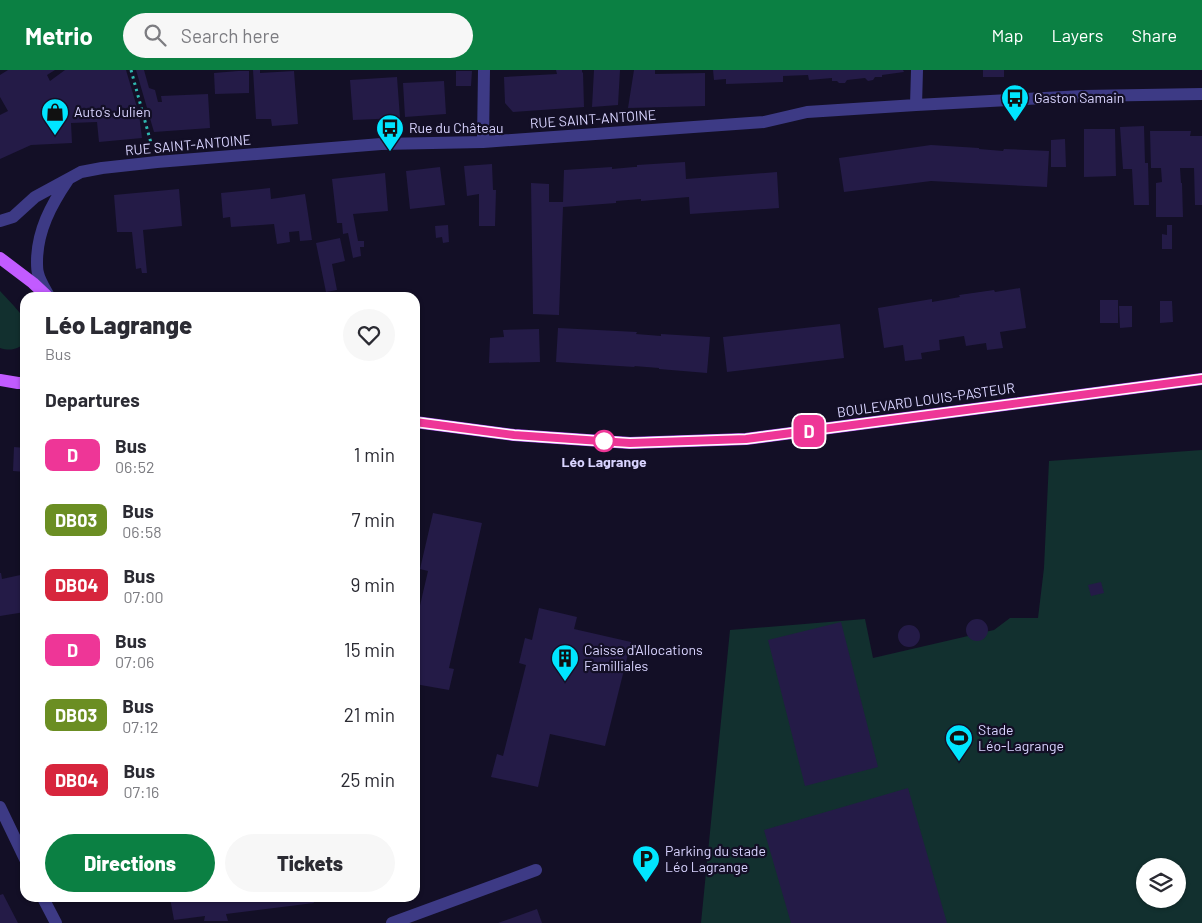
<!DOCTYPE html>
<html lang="en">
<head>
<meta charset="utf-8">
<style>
	body { margin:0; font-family:Barlow,sans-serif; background:#f7f7f7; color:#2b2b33; height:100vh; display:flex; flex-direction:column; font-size:19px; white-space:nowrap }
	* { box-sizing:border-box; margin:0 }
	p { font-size:16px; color:#7c7c81 }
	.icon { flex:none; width:28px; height:28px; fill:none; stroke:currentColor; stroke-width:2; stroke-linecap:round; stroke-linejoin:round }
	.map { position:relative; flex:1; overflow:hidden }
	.details { position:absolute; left:20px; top:222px; width:400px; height:610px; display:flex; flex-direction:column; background:#fff; border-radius:15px; box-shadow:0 1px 4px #0004 }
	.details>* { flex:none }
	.badge { padding:0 10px; border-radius:8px; font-size:18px; line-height:32px }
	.buttons { position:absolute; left:1136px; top:788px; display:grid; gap:10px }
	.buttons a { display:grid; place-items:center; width:50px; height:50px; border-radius:50%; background:#fff; box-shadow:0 1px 4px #0004; font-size:25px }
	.map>.badge { position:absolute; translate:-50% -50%; box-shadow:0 0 0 2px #fff }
	h2 { padding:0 25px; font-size:19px; line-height:45px }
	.round { display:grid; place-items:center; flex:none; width:52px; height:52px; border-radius:26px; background:#f7f7f7 }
	.overview { display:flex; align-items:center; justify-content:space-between; height:85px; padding:0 25px }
	h1 { font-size:24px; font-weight:800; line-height:38px }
	.cta { display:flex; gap:10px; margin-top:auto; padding:10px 25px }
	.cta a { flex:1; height:58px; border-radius:30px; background:#0b8043; color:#fff; font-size:20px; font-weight:800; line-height:58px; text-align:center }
	.cta a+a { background:#f7f7f7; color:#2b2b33 }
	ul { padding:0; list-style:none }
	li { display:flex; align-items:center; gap:15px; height:65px; padding:0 25px }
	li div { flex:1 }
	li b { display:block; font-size:19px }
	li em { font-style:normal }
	li .badge { min-width:55px; font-weight:700; text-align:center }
	header { display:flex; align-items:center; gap:30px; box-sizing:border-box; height:70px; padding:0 25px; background:#0b8043; color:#fff }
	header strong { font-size:24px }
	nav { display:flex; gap:28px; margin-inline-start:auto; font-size:18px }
	.search { width:350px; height:45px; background:#f7f7f7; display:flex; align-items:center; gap:12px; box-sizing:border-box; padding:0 18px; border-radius:28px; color:#7c7c81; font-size:19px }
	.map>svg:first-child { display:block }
</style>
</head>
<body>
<header>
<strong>Metrio</strong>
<div class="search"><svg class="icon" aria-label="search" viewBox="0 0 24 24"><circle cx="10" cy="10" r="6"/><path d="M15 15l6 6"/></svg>Search here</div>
<nav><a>Map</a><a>Layers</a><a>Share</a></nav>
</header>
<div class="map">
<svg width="1202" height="853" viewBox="0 0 1202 853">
	<rect width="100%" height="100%" fill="#130f26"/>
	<path fill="#12302f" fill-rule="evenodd" d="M0,221l14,15 11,13v23c-7,8 -15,9 -25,6z
		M1202,380v473h-501l29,-293 135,-11 8,39 121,-28 16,-12h28l6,-50 5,-107zM1145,796h33v33h-33z"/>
	<path fill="#241b47" d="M8,0h47l-8,5 3,6 15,-11h61l13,44 3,24 -43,4 -2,-20 -26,1 1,20 -41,2 -31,14v-44l8,-4 -8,-14v-22z
		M136,0h8l5,18 6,2 3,12h4l-1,-6 47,-2 2,34 -56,4z
		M253,0h7v3l34,-2 4,53 -26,2 -1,-7h-15z
		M556,0h26v3l1,-1 1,35 -71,5 -8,-9 -1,-26 53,-3z
		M594,0h26l-2,35 -26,2z
		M634,0h21v4l50,-1v33l-77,2z
		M713,0h190l1,2 -22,3v2h-7l-2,3 -5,1 -3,-3 -18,2 -2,3h-6l-2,-2h-5v-3l-23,2 -1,-5 -25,1v6l-57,2v-5l-12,1z
		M983,0h21v7h-21z
		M238,1h11v22l-34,1 -1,-21z
		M456,1h16l-1,15h-15z
		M397,7l3,41 -47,2 -3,-40z
		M444,11l2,33 -41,3 -2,-34z
		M1144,56l1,37h3l1,42h-15l-2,-36h-9l-3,-42z
		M1084,59h31l1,47 -32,1z
		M1150,61h41l-1,5h12v69h-7l-1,-37h-14l1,15h1l1,34h-27v-34l6,-1 -1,-14h-10z
		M1065,69l1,28h-15v-27z
		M931,75l48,3v1l24,2 1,-2 45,2 -2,36 -116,-6 -87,11 -5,-34z
		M685,92l1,17 91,-7 2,36 -89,6 -1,-17 -48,4v-2l-25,2v2l-53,4 -4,108 -26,-1 -2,-131 18,1v18h14l1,-32 48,-3v2l22,-2h3v-2z
		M492,94l1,26h3l-1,36h-16v-32l-12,2 -3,-30z
		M440,97l5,38 -35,4 -4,-38z
		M385,103l3,38 -35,3 5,27h6v6h-4l1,9 -8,2 -5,-25 -5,1 -1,-11h-5l-5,-44z
		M270,118l1,11 34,-5 7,46 -12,1 -1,-10 -10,1 1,10 -13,2 -3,-20 -43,3 -1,-10 -7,1 -2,-25z
		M179,119l3,37 -39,4 4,43h-5l-1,-5 -5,1 -4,-37h-15l-3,-37z
		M448,155l1,17 -6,1 -1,-6 -6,1 -1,-12z
		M1167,155h5v24h-10v-15l5,1z
		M340,168l5,23 -13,3 5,26 -11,2 -10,-49z
		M1020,218l6,40 -26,4 3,16 -16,2 -1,-7 -20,3 -2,-10 -25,4 1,10 -19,3 1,6 -17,2 -2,-16 -19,3 -6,-40 54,-9v3l28,-5 -1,-2 35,-5 1,2z
		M1100,230h18v23h-18z
		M1160,231h12l1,21 -13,1z
		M1119,236h13v21l-12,1z
		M840,254l4,34 -117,14 -4,-35z
		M558,258l79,4 -1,2 25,2v-2l49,3 -3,36 -48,-4v-1l-25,-2 1,1 -79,-5z
		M539,259l1,33 -51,1 1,-25 14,-1 -1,-7z
		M14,377l11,1v24l-12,-1z
		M433,443l49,10 -33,145 5,1 -5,21 -34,-6v-57l13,-56 -8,-2z
		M0,503h1l1,6 23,-5v38l-25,4z
		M1101,512l3,11 -13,3 -3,-11z
		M539,538l38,9 -3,12 57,13 -26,104 -55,-12 -12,53 -47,-10 6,-23 6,2 23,-91 -7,-2 6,-25 7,2z
		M966 560a11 11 0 1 1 22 0a11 11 0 1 1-22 0Z
		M841,552l37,145 -73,19 -37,-146z
		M898 566a11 11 0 1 1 22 0a11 11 0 1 1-22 0Z
		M908,718l39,135h-156l-27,-93z
		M3,824l15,29h-18v-28z
		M170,828h142l2,5 -88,11 2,7h-24l1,-5 -31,4z
		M537,839l5,14h-44z"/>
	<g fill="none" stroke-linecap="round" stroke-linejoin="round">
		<path stroke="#2fb8b0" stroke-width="3" stroke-dasharray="2.5 4" stroke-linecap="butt" d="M131,0l20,73"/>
		<path stroke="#3d3a85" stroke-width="12" d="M916,35l1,-35
			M483,72l1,-72
			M0,151l13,-4 22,-20 35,-19 11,-6 21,-4 55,-6 224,-18 102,-2 281,-20 43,-10 109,-7 167,-9 119,-2
			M50,228c-4,-8 -10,-16 -12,-25 -1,-3 -1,-7 -1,-11 0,-31 14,-57 31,-82
			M0,737l25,52
			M43,828l13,25
			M392,853l144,-53"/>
		<path stroke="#c25bff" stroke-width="12" d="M0,188l33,25 16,15
			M0,310l18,3h7
			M415,352l99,13 116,8 116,-4 456,-60"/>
	</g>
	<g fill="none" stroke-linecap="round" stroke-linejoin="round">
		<g stroke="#fff" stroke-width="11">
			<path id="line" d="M415,352l99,13 101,7 15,1 116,-4 456,-60"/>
		</g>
		<use href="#line" stroke="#ee3697" stroke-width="8"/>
	</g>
	<defs>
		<g id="bus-pin" transform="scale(1.4375)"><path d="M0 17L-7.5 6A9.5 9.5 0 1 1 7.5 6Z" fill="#00e5ff" stroke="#130f26"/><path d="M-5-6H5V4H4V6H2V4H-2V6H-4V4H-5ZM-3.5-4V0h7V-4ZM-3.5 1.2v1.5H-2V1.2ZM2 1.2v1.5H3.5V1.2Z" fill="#111"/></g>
		<g id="shop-pin" transform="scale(1.4375)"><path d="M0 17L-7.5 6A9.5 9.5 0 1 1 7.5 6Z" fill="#00e5ff" stroke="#130f26"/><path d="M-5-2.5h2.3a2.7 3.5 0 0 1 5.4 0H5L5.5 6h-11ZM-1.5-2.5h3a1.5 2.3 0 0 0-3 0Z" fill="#111"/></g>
		<g id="building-pin" transform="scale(1.4375)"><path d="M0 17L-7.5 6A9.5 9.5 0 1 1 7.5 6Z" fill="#00e5ff" stroke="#130f26"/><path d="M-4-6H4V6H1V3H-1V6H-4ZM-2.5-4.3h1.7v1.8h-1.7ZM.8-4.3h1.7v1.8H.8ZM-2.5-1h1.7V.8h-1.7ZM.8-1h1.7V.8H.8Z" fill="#111"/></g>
		<g id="stadium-pin" transform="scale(1.4375)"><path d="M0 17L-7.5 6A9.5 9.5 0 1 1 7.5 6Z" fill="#00e5ff" stroke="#130f26"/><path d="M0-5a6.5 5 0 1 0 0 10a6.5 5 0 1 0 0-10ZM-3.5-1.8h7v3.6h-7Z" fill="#111"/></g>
		<g id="parking-pin" transform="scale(1.4375)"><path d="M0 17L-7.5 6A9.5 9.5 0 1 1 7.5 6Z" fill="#00e5ff" stroke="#130f26"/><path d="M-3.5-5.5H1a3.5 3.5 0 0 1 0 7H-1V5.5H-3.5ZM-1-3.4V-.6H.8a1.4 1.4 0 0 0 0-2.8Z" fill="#111"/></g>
	</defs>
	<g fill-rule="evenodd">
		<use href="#bus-pin" x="1015" y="28"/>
		<use href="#shop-pin" x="55" y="42"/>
		<use href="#bus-pin" x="390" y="58"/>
		<use href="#building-pin" x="565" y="588"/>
		<use href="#stadium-pin" x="959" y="668"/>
		<use href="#parking-pin" x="646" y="789"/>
	</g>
	<circle fill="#fff" stroke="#ee3697" stroke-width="2.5" cx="604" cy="371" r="10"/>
	<g text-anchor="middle" stroke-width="4.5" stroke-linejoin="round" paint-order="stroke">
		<g font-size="14" fill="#d9d4ff" stroke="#130f26" text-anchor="start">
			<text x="1034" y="33">Gaston Samain</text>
			<text x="74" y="47">Auto's Julien</text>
			<text x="409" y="63">Rue du Château</text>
			<text x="584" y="585">Caisse d'Allocations<tspan x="584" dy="16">Familliales</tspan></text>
			<text x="978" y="665">Stade<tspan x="978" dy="16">Léo-Lagrange</tspan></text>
			<text x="665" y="786">Parking du stade<tspan x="665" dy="16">Léo Lagrange</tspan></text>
		</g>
		<g font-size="14" fill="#d9d4ff" stroke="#130f26">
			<text transform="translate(593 49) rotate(-4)" y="5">RUE SAINT-ANTOINE</text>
			<text transform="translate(188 75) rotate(-5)" y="5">RUE SAINT-ANTOINE</text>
			<text transform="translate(926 330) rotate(-8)" y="5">BOULEVARD LOUIS-PASTEUR</text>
		</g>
		<g font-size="14" font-weight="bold" fill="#d9d4ff" stroke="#130f26">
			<text x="604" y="397">Léo Lagrange</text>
		</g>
	</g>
</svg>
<div class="buttons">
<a><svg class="icon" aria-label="layers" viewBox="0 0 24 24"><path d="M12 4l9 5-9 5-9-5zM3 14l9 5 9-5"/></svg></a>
</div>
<b class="badge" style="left:809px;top:361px;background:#ee3697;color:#fff">D</b>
<section class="details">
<div class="overview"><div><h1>Léo Lagrange</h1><p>Bus</p></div><a class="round"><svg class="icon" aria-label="heart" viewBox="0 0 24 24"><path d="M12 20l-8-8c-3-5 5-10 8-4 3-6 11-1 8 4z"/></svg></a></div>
<h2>Departures</h2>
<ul>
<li><span class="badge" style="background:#ee3697;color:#fff">D</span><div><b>Bus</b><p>06:52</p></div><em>1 min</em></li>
<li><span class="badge" style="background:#6b8e23;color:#fff">DB03</span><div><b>Bus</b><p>06:58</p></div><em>7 min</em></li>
<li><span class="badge" style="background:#d7263d;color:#fff">DB04</span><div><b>Bus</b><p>07:00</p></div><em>9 min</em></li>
<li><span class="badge" style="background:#ee3697;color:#fff">D</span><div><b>Bus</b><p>07:06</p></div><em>15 min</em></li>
<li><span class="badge" style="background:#6b8e23;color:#fff">DB03</span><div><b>Bus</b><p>07:12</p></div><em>21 min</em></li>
<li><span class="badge" style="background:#d7263d;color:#fff">DB04</span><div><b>Bus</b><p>07:16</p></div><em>25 min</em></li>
</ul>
<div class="cta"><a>Directions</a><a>Tickets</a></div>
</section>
</div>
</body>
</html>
